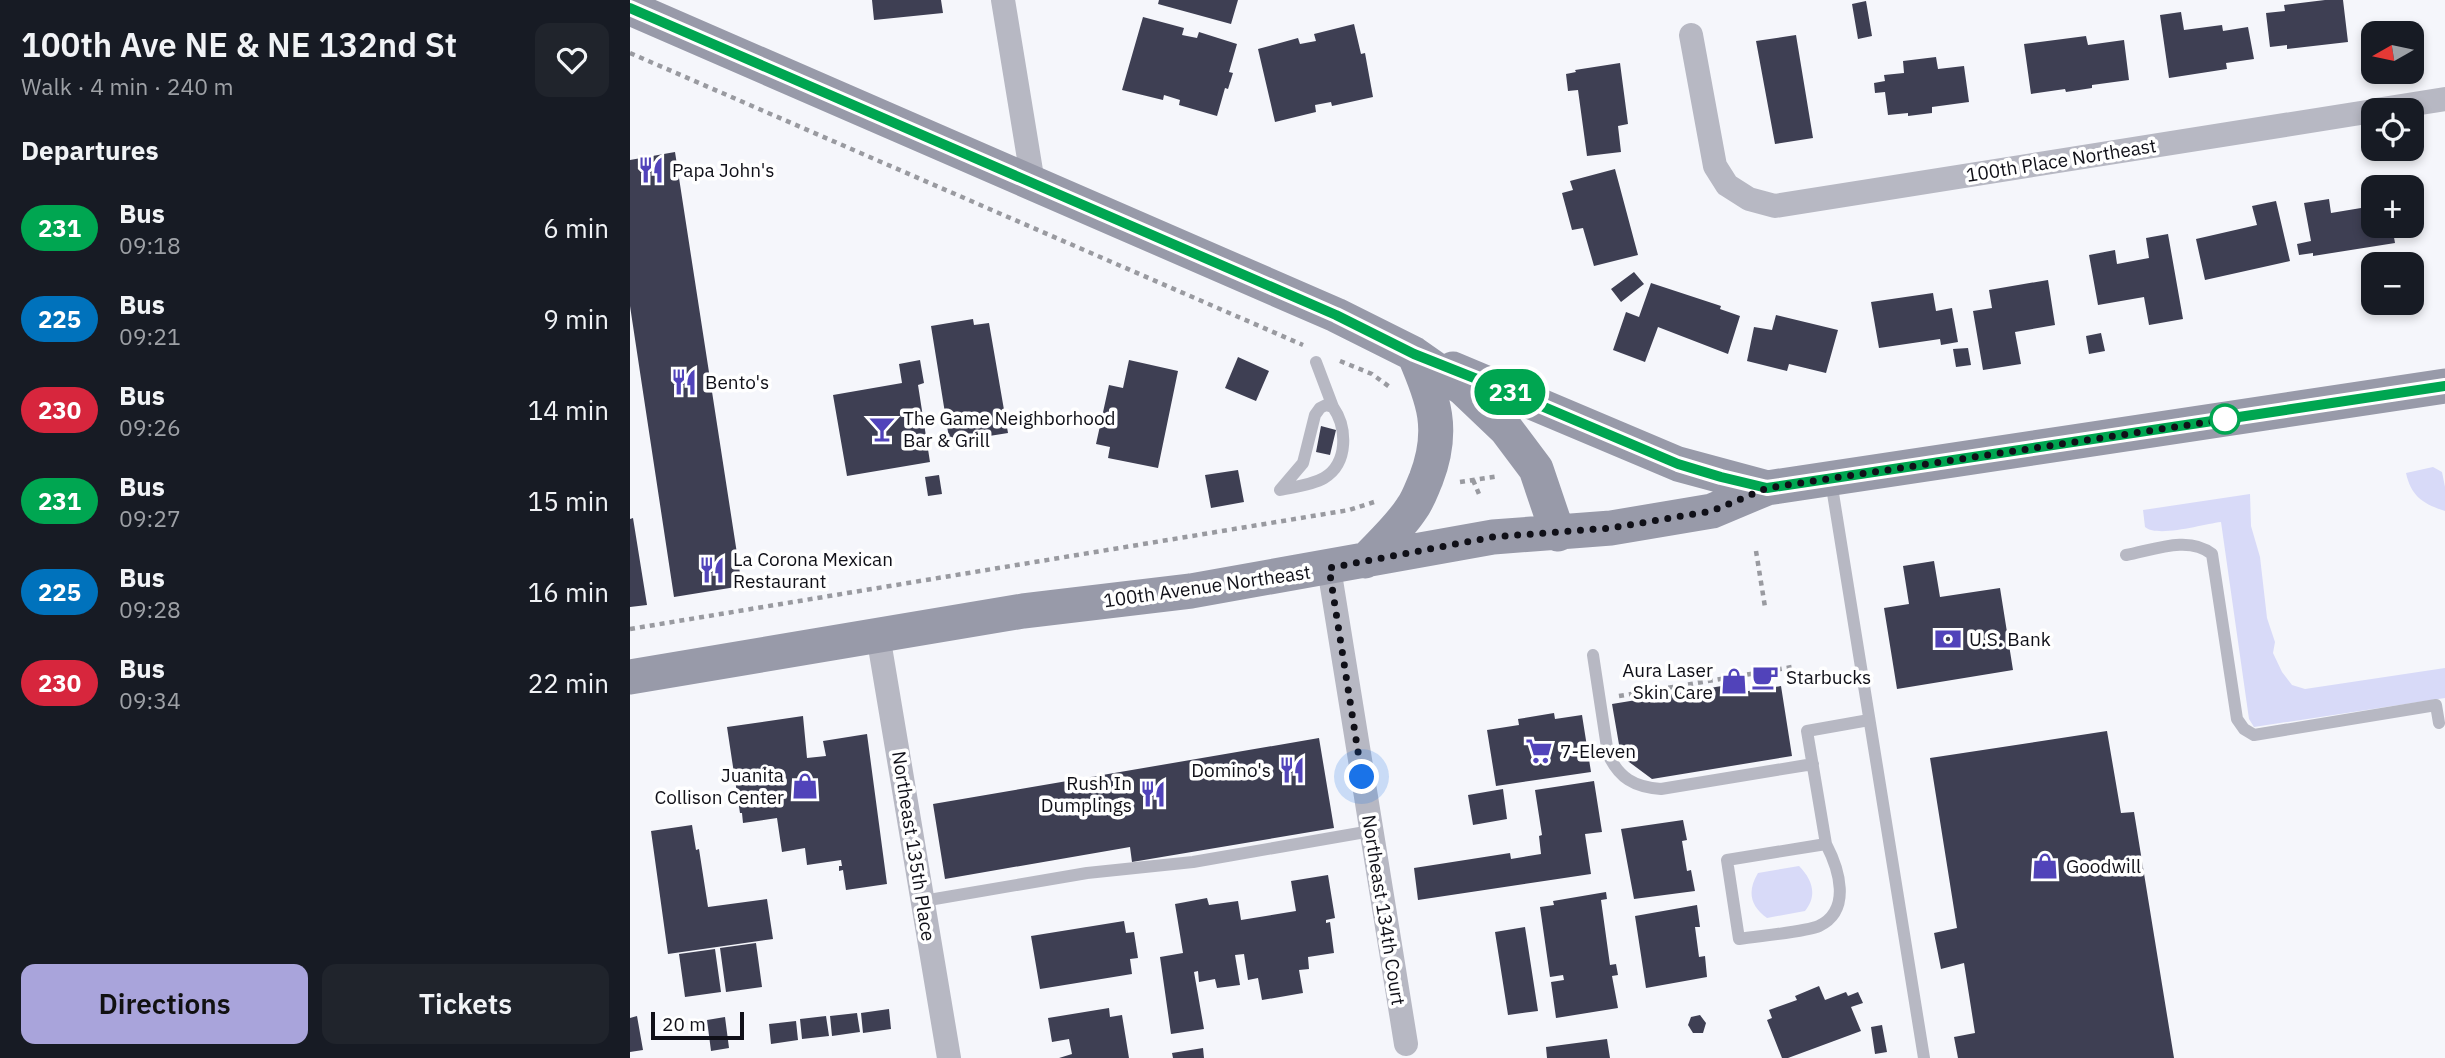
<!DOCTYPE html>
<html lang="en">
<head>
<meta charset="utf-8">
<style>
	body { margin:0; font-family:"IBM Plex Sans",sans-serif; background:#20242c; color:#f1f3f6; height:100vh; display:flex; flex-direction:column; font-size:26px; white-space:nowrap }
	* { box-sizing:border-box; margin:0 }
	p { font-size:23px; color:#9ea1a6 }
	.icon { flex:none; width:38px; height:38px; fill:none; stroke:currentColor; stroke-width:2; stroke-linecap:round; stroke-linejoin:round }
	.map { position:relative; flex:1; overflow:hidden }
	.panel { display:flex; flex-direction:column; background:#171b24; width:630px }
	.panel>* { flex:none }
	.badge { padding:0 14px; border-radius:23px; font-size:24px; line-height:46px }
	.needle { width:46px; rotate:261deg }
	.tools { position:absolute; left:1731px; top:21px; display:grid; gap:14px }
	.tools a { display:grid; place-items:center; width:63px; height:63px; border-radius:14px; background:#171b24; box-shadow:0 4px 10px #0003; font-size:35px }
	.scale { position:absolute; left:21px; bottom:18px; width:93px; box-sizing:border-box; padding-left:7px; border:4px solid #101018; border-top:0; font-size:19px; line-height:24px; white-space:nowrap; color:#101018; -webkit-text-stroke:5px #fff; paint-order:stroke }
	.you { position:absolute; width:35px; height:35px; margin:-18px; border:5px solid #fff; border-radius:50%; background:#1a73e8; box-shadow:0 0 0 10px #1a73e833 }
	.map>.badge { position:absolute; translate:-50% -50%; box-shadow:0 0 0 4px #fff }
	h2 { padding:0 21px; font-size:26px; line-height:63px }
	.round { display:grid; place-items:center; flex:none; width:74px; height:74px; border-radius:14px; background:#20242c }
	.head { display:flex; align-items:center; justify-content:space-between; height:119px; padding:0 21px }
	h1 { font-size:33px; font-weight:600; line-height:52px }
	.primary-button { display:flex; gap:14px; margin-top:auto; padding:14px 21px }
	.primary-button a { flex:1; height:80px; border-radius:14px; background:#a9a4db; color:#111; font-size:28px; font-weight:600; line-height:80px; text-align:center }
	.primary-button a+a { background:#20242c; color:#f1f3f6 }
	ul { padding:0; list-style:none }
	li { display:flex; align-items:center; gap:21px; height:91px; padding:0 21px }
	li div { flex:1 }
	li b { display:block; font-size:26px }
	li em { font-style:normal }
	li .badge { min-width:77px; font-weight:700; text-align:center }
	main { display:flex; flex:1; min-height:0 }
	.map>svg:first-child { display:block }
</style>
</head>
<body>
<main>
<section class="panel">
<div class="head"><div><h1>100th Ave NE &amp; NE 132nd St</h1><p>Walk · 4 min · 240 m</p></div><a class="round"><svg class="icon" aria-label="heart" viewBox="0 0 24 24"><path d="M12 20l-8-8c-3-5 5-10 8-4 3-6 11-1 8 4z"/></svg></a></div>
<h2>Departures</h2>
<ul>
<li><span class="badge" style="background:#00a651;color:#fff">231</span><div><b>Bus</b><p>09:18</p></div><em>6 min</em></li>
<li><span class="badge" style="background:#0072bc;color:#fff">225</span><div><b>Bus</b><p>09:21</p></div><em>9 min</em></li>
<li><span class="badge" style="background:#d7263d;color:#fff">230</span><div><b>Bus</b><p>09:26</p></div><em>14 min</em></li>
<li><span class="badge" style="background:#00a651;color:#fff">231</span><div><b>Bus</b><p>09:27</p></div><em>15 min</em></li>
<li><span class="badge" style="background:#0072bc;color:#fff">225</span><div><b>Bus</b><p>09:28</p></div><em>16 min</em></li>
<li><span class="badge" style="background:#d7263d;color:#fff">230</span><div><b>Bus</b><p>09:34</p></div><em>22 min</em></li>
</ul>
<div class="primary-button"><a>Directions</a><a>Tickets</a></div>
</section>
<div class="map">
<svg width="1815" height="1058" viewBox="0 0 1815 1058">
	<rect width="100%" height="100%" fill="#f5f6fb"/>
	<path fill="#d8daf8" d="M1803,467l9,5 3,15v24c-22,-7 -34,-15 -39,-38z
		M1620,494l1,32 9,31 7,61 8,24 -2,11 9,19 10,13 13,4 140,-21v30l-191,29 -5,-8 -28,-197c-18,2 -63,16 -76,5l-2,-17z
		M1169,866c13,13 19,29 6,45l-38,7c-17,-12 -20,-27 -9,-45z"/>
	<path fill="#3e3f53" d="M242,0h69l2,13 -69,7z
		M529,0h79l-7,24 -73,-20z
		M1695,0h18l5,42 -61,7v-4l-17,2 -4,-34 19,-2 -1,-6z
		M1236,1l6,35 -14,3 -6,-35z
		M1551,12l3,18 38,-5 1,6 25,-4 6,32 -28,4 1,6 -58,9 -9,-63z
		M513,17l41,11 -2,7 15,3 2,-6 38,12 -8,28 4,1 -5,16 -3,-1 -8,28 -38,-11 1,-5 -16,-5 -1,5 -41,-10z
		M724,24l7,30 4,-1 8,44 -41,9 -1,-4 -16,3 1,7 -41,10 -17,-73 40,-11 2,6 16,-3 -2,-7z
		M1166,35l17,103 -38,6 -19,-103z
		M1456,36l2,9 36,-5 5,40 -37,5v3l-26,4 -1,-3 -34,5 -7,-50z
		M1306,57l2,12 26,-3 5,36 -37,5v6l-24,3v-3l-20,2 -3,-23 -10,1 -1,-10 11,-2 -1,-6 20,-2 -1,-12z
		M990,63l8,61 -10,2 3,26 -34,4 -9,-66 -10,1 -2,-17 10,-2 -1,-2z
		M45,152l67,434 -68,11 -44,-291v-146z
		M985,169l23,86 -44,11 -11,-38 -11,2 -10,-37 11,-3 -3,-9z
		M1699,199l2,14 42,-7v20h19l3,17 -82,13v-3l-14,2 -2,-11 14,-3 -7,-38z
		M1646,201l14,60 -85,19 -9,-41 61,-14 -5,-19z
		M1538,234l15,85 -34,6 -5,-28 -46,8 -9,-50 26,-5 2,14 32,-6 -3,-20z
		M1004,272l10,12 -23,18 -10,-13z
		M1418,280l7,45 -40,7 6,32 -38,6 -10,-59 19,-3 -3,-18z
		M1021,283l70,23 -1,3 20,7 -12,38 -70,-27 -13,35 -32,-12 13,-38 13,5z
		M1303,293l3,18 16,-3 6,34 -17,3 -1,-6 -61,9 -8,-46z
		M1146,315l62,15 -12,43 -37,-9 -2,7 -40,-10 7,-34 18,3z
		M343,319l1,6 15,-2 19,110 -25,4 -1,-5 -33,6 -18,-112z
		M1471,333l4,18 -16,3 -3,-18z
		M1338,348l3,17 -15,2 -3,-18z
		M608,357l31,14 -13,30 -31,-13z
		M290,360l4,23 -6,2 12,77 -83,14 -14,-81 69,-12 -3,-19z
		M499,360l49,11 -20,97 -50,-10 2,-11 -14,-3 13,-59 14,3z
		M691,426l15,4 -6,25 -14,-3z
		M608,470l6,32 -33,6 -6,-33z
		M309,475l3,19 -14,2 -3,-19z
		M3,518l14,87 -17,2v-88z
		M1304,561l6,36 60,-9 13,82 -116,19 -13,-81 25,-4 -6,-38z
		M1104,684l1,9 46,-7 11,70 -140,23 -31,-23 -9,-52z
		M924,713l1,6 27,-4 9,57 -95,14 -9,-56 32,-5 -1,-6z
		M173,716l4,42 19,-2 -3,-15 44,-7 20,150 -41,6 -3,-20 -4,1v-5h3l-1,-6 -34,5 -2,-17 -23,4 -5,-34 -34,5 -1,-10h-2l-13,-86z
		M1477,731l14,82 13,-1 40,246h-216l-4,-21 21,-4 -11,-70 -23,6 -7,-36 23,-5 -27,-170z
		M689,738l15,90 -202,34 -2,-15 -185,32 -12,-75z
		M964,781l8,51 -17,2 6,40 -173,26 -4,-32 96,-15 1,6 30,-5 -2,-18 3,-1 -7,-45z
		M873,789l4,30 -34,6 -5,-30z
		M1053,820l4,20 -5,1 5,30 4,-1 4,21 -61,8 -13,-70z
		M62,825l4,25 3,-1 9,58 59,-8 6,40 -105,15 -17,-123z
		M698,875l7,43 -9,2v3l4,-1 4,31 -26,4 1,12 -10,1 4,23 -41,7 -4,-22 -10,2 -4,-26 -9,1 5,30 -23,3 -2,-9 -16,3 -1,-11 -4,1 10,57 -33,5 -11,-77 23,-4 -8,-49 32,-6 2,7 29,-4 3,19 55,-9 -5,-30z
		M976,892l1,7 -6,1 9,65 6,-1 2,11 -6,1 6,32 -62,10 -5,-36 13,-2 -1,-5 -13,2 -10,-70 14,-2 -1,-4z
		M1067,905l3,22h-5l4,30 6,-1 2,21 -61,11 -11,-72z
		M494,921l2,12 8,-1 4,26 -8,1 2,15 -92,15 -9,-53z
		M895,927l13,84 -30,4 -13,-83z
		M126,943l6,44 -36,5 -6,-44z
		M85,949l6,43 -36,5 -6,-43z
		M1189,986l6,14 21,-8 2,4 10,-4 5,11 -12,4 10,24 -73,27h-6l-15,-38 5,-2 -3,-8 28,-10 -2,-4z
		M479,1008l1,9 12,-2 7,43h-70l13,-4 -3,-15 -17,3 -4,-24z
		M259,1009l2,20 -28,4 -2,-20z
		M227,1013l3,19 -28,4 -2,-20z
		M1070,1015l6,8 -3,10h-10l-5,-8 3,-8z
		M7,1016l6,34 -13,2v-34z
		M196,1016l3,20 -27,3 -2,-20z
		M95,1017l4,31 -18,3 -4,-31z
		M166,1021l2,19 -27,4 -2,-20z
		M1252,1025l5,27 -12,2 -4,-27z
		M977,1039l3,19h-63l-1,-11z
		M573,1048l1,10h-31l-1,-5z"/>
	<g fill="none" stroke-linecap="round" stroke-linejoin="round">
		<path stroke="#999aa0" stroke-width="4.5" stroke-dasharray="5 5" stroke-linecap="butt" d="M0,53l673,292
			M710,361l32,13 19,14
			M843,480l6,14
			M830,482l39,-6
			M1126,551l9,56
			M0,629l719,-119 25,-8
			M989,696l173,-29"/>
		<path stroke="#b7b8c3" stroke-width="12" d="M686,362l17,45
			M696,405l7,2c14,20 16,56 -9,71 -12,7 -30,9 -44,12l23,-27 12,-48 5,-7z
			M1201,481l93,577
			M1496,555c27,-5 63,-20 86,-1l25,165 7,10 10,6 182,-30 3,18
			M963,655l15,99c11,24 26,33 53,35l152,-25
			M1196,844c13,25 26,66 -7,82 -13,6 -62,10 -80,13l-12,-79 99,-16 -19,-113 62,-11
			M293,901l164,-28 106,-11 178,-31"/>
		<path stroke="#b7b8c3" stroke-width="24" d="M373,0l30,183
			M1061,35l24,131 12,19 22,14 26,7 598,-95
			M1746,110l69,-11
			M699,568l77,476
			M248,635l71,423"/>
		<path stroke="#989aa9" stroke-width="35" d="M0,8l706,307 78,39 50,35 42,40 30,40 22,65
			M823,369l225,95 89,24
			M735,561c16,-17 35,-34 47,-53 6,-8 10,-20 14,-29 19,-49 8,-79 -12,-125
			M0,677l393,-66 168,-20 302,-54 118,-9 101,-17 55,-23 678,-102"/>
	</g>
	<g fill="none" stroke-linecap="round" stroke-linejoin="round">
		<g stroke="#fff" stroke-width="16">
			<path id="line" d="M0,8l706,307 78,39 83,33 181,77 43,13 46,11 678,-102"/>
		</g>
		<use href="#line" stroke="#00a651" stroke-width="10"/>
		<path stroke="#101018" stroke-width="7" stroke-dasharray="0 12.6" d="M732,777l-33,-209 164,-31 118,-9 101,-17 55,-23 461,-69h-3"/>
	</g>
	<defs>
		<g id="restaurant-bare" transform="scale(2.1)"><path d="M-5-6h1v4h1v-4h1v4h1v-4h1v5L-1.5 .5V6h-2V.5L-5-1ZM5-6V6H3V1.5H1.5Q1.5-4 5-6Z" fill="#5143ba" stroke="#fff" stroke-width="2.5" paint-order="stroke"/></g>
		<g id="bar-bare" transform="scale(2.1)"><path d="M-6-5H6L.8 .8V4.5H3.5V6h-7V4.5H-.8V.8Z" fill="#5143ba" stroke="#fff" stroke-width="2.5" paint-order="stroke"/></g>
		<g id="bank-bare" transform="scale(2.1)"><path d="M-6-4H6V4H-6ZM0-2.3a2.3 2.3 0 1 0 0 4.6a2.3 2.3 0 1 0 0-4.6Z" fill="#5143ba" stroke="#fff" stroke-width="2.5" paint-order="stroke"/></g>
		<g id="cafe-bare" transform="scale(2.1)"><path d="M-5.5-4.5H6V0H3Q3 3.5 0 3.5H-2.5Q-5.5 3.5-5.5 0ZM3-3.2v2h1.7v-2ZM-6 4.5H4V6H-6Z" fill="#5143ba" stroke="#fff" stroke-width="2.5" paint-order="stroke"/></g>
		<g id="shop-bare" transform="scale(2.1)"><path d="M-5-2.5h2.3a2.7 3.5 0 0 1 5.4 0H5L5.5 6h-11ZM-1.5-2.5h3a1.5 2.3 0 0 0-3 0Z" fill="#5143ba" stroke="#fff" stroke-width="2.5" paint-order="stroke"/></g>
		<g id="supermarket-bare" transform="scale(2.1)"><path d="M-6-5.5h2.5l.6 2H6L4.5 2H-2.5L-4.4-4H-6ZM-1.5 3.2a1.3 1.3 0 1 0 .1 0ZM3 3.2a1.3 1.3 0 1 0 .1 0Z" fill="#5143ba" stroke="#fff" stroke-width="2.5" paint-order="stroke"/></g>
	</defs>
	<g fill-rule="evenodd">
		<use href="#restaurant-bare" x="21" y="170"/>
		<use href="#restaurant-bare" x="54" y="382"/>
		<use href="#bar-bare" x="252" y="429"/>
		<use href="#restaurant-bare" x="82" y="570"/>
		<use href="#bank-bare" x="1318" y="639"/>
		<use href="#cafe-bare" x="1135" y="677"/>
		<use href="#shop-bare" x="1104" y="681"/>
		<use href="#supermarket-bare" x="909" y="751"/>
		<use href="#restaurant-bare" x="662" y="770"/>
		<use href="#shop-bare" x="175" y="786"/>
		<use href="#restaurant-bare" x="523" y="794"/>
		<use href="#shop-bare" x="1415" y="866"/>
	</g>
	<circle fill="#fff" stroke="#00a651" stroke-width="3.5" cx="1595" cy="419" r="14"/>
	<g text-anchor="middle" stroke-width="7" stroke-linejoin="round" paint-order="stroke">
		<g font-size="19" fill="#101018" stroke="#fff">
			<text transform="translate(1431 160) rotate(-9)" y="7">100th Place Northeast</text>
			<text transform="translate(577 586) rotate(-8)" y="7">100th Avenue Northeast</text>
			<text transform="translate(284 846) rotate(81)" y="7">Northeast 135th Place</text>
			<text transform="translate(754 910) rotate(81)" y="7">Northeast 134th Court</text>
		</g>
		<g font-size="19" fill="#101018" stroke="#fff" text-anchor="start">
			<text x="42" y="177">Papa John's</text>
			<text x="75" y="389">Bento's</text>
			<text x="273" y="425">The Game Neighborhood<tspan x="273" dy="22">Bar &amp; Grill</tspan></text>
			<text x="103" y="566">La Corona Mexican<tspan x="103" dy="22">Restaurant</tspan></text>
			<text x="1339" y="646">U.S. Bank</text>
			<text x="1083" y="677" text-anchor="end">Aura Laser<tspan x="1083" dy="22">Skin Care</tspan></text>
			<text x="1156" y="684">Starbucks</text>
			<text x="930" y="758">7-Eleven</text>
			<text x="641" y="777" text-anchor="end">Domino's</text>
			<text x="154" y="782" text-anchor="end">Juanita<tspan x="154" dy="22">Collison Center</tspan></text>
			<text x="502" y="790" text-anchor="end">Rush In<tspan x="502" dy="22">Dumplings</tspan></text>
			<text x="1436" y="873">Goodwill</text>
		</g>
	</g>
</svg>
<div class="tools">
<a><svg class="needle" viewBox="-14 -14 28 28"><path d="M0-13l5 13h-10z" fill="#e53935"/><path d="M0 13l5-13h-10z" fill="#9ea1a6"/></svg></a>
<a><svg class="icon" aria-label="locate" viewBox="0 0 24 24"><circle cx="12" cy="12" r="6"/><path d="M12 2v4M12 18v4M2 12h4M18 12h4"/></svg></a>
<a>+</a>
<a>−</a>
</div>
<div class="scale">20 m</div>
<div class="you" style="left:732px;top:777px"></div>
<b class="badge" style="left:880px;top:392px;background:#00a651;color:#fff">231</b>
</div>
</main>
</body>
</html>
